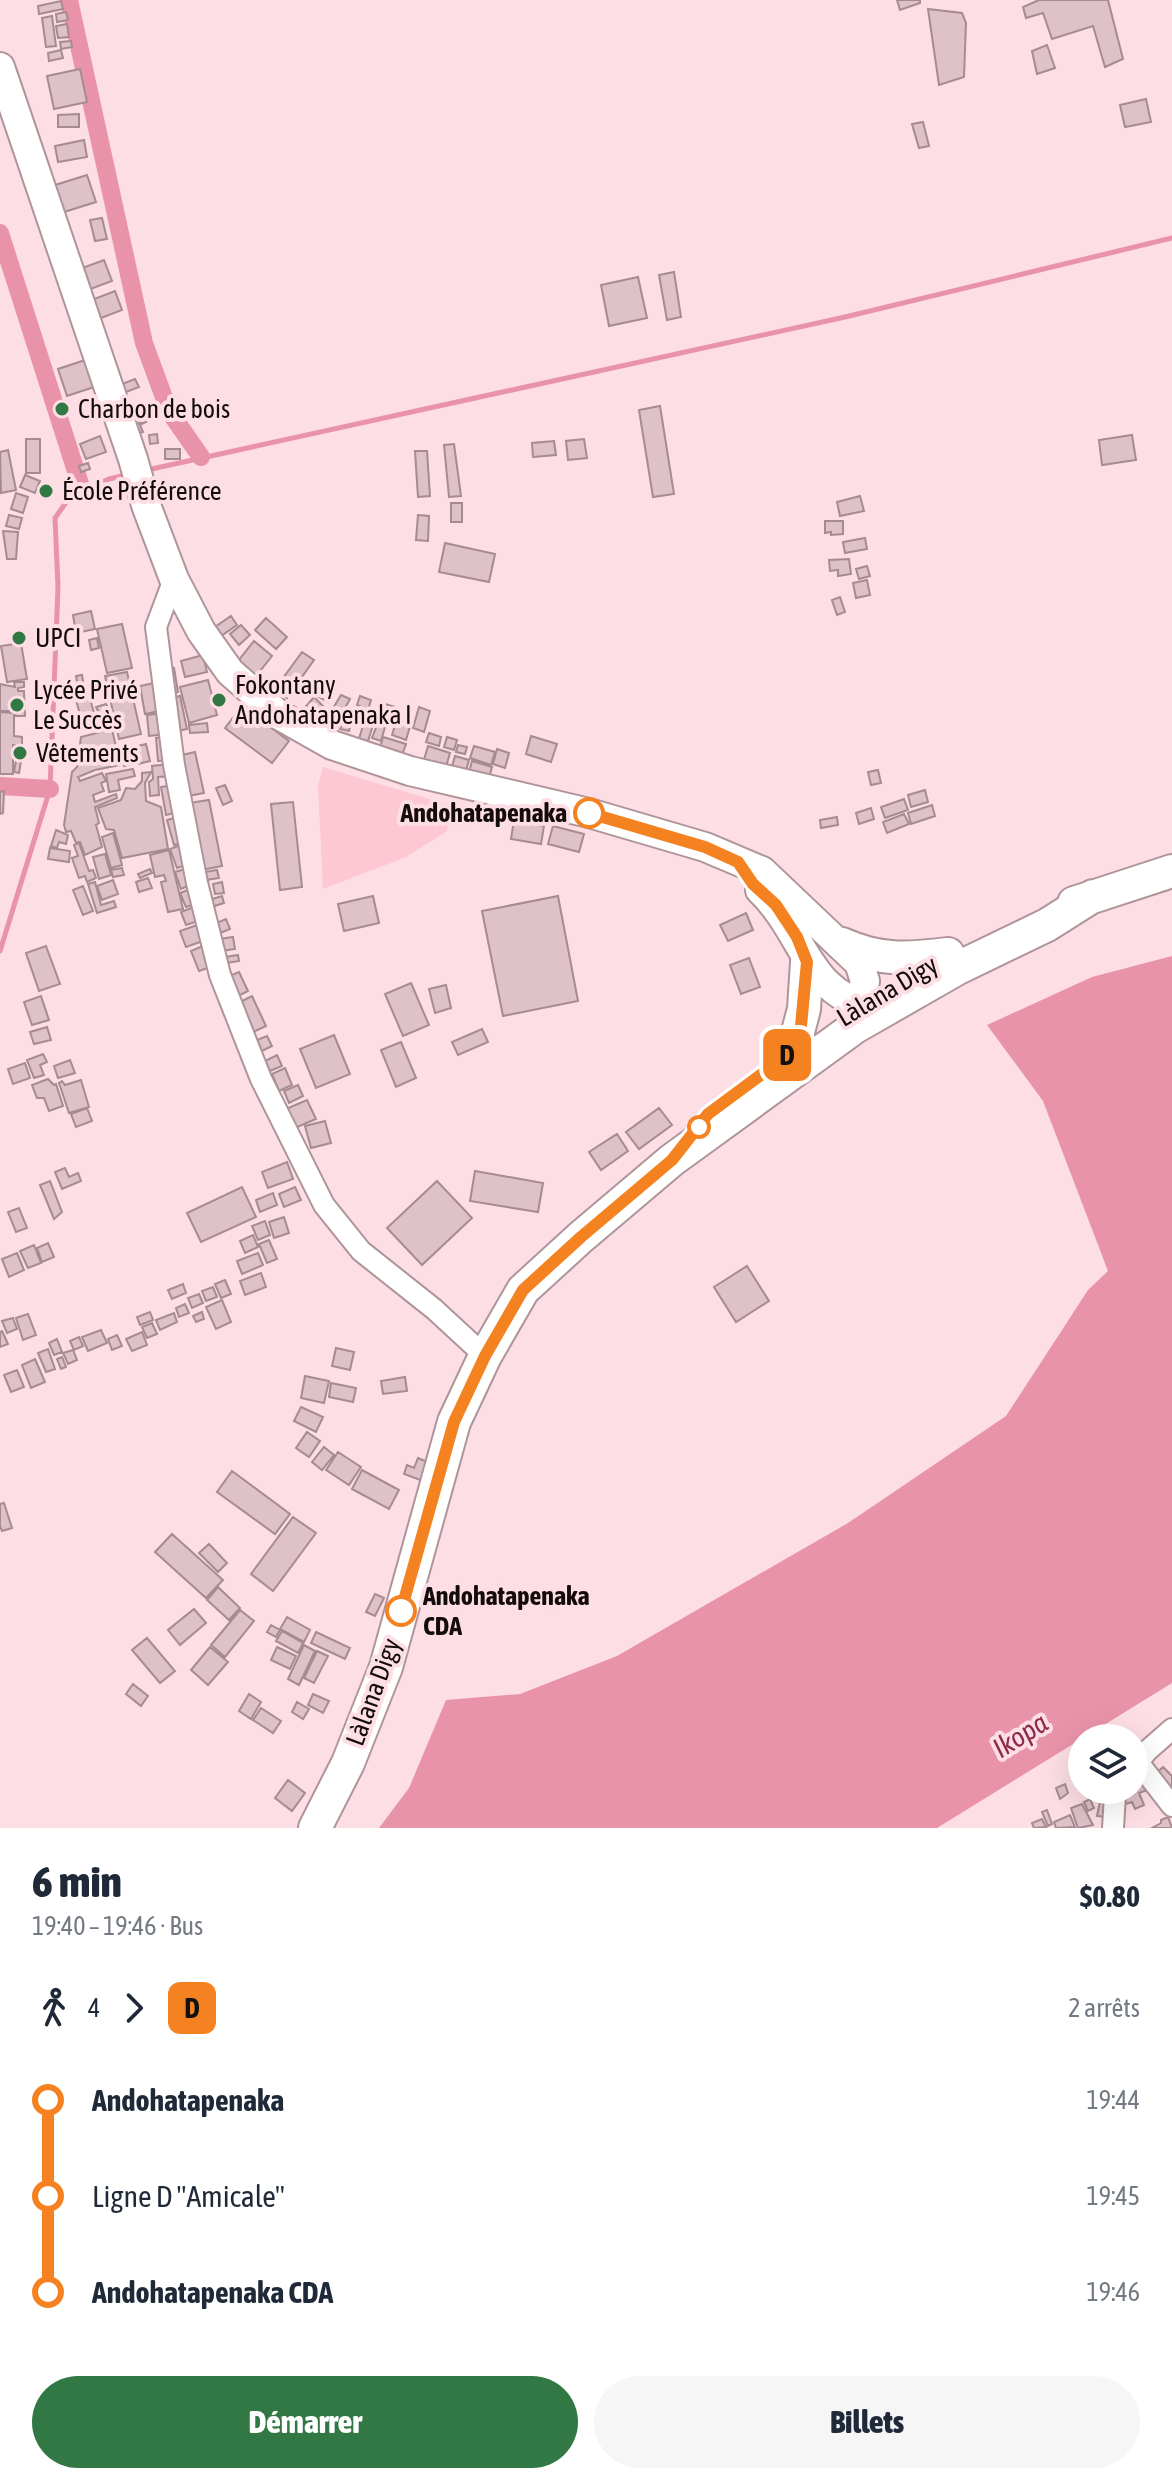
<!DOCTYPE html>
<html lang="fr">
<head>
<meta charset="utf-8">
<style>
	body { margin:0; font-family:"Asap Condensed",sans-serif; background:#f6f6f7; color:#1f2937; height:100vh; display:flex; flex-direction:column; font-size:30px; white-space:nowrap }
	* { box-sizing:border-box; margin:0 }
	p { font-size:26px; color:#747a83 }
	.icon { flex:none; width:44px; height:44px; fill:none; stroke:currentColor; stroke-width:2; stroke-linecap:round; stroke-linejoin:round }
	.map { position:relative; height:1828px; overflow:hidden }
	.panel { display:flex; flex-direction:column; background:#fff; flex:1 }
	.panel>* { flex:none }
	.badge { padding:0 16px; border-radius:12px; font-size:28px; line-height:52px }
	.buttons { position:absolute; left:1068px; top:1724px; display:grid; gap:16px }
	.buttons a { display:grid; place-items:center; width:80px; height:80px; border-radius:50%; background:#fff; box-shadow:0 8px 32px #0002; font-size:40px }
	.map>.badge { position:absolute; translate:-50% -50%; box-shadow:0 0 0 4px #fff }
	.legs { display:flex; align-items:center; gap:12px; height:88px; padding:0 32px; font-size:26px }
	.legs p { margin-inline-start:auto }
	.summary { display:flex; align-items:center; justify-content:space-between; height:136px; padding:0 32px }
	h1 { font-size:44px; font-weight:800; line-height:60px }
	.action { display:flex; gap:16px; margin-top:auto; padding:16px 32px }
	.action a { flex:1; height:92px; border-radius:48px; background:#317844; color:#fff; font-size:32px; font-weight:800; line-height:92px; text-align:center }
	.action a+a { background:#f6f6f7; color:#1f2937 }
	ul { padding:0 32px; list-style:none }
	li { display:flex; align-items:center; gap:28px; height:96px; font-size:30px }
	li i { display:grid; place-items:center; width:12px; height:100%; margin:0 10px; background:currentColor }
	li i::after { content:''; width:20px; height:20px; margin:-10px; border:6px solid; border-radius:50%; background:#fff }
	li p { margin-inline-start:auto }
	li:first-child i { background:linear-gradient(#0000 50%,currentColor 0) }
	li:last-child i { background:linear-gradient(currentColor 50%,#0000 0) }
	.map>svg:first-child { display:block }
</style>
</head>
<body>
<div class="map">
<svg width="1172" height="1828" viewBox="0 0 1172 1828">
	<rect width="100%" height="100%" fill="#fcdee4"/>
	<path fill="#fec7d4" d="M323,767l133,40 -10,25 -40,25 -83,32 -5,-103z"/>
	<path fill="#e993aa" d="M1172,956v727l-235,145h-558l30,-40 37,-88 74,-6 97,-38 231,-133 158,-107 82,-126 20,-19 -65,-170 -56,-76 105,-48z"/>
	<g fill="none" stroke-linecap="round" stroke-linejoin="round">
		<path stroke="#e993aa" stroke-width="5" d="M147,470l698,-153 327,-79
			M0,951l50,-162 8,-202 -3,-69 17,-24 37,-15 21,-5"/>
		<path stroke="#e993aa" stroke-width="18" d="M69,0l75,343 25,68 32,46
			M0,233l82,257
			M0,786l50,3"/>
	</g>
	<path fill="#dfc1c8" stroke="#a68b91" stroke-width="2" d="M897,0h23v3l-20,7z
		M1108,0l15,59 -18,8 -12,-41 -41,13 -9,-26 -17,5 -3,-11 16,-7z
		M61,1l2,8 -24,5 -1,-8z
		M928,9l34,4 4,10 -2,54 -25,8z
		M66,12l2,8 -11,2 -1,-8z
		M52,16l4,30 -10,1 -4,-29z
		M67,24l2,13 -11,1 -2,-12z
		M71,41l1,6 -11,2 -1,-7z
		M1047,45l8,23 -18,6 -5,-23z
		M61,50l2,8 -14,3 -1,-8z
		M80,69l7,33 -33,7 -7,-33z
		M1146,99l5,23 -26,5 -5,-22z
		M79,114v13h-21v-12z
		M923,122l6,24 -10,2 -7,-24z
		M84,140l3,17 -29,5 -3,-16z
		M87,175l9,27 -35,11 -9,-27z
		M102,218l5,21 -12,2 -5,-21z
		M104,260l8,21 -27,10 -8,-21z
		M674,272l7,45 -14,3 -8,-45z
		M638,277l9,41 -38,8 -8,-41z
		M115,291l7,19 -26,10 -7,-19z
		M85,360l9,27 -27,9 -9,-27z
		M135,379l4,8 -13,5 -4,-8z
		M660,406l14,88 -21,3 -14,-87z
		M148,409l4,10 -10,5 -5,-11z
		M135,413l8,19 -11,4 -8,-18z
		M157,434l1,9 -8,1 -1,-9z
		M1132,435l4,25 -34,5 -3,-25z
		M100,436l6,16 -20,7 -6,-15z
		M26,439h14v34h-14z
		M584,439l3,19 -19,2 -2,-19z
		M554,441l2,14 -23,2 -1,-14z
		M454,444l7,52 -12,1 -5,-52z
		M165,449h15v10h-15z
		M8,450l8,40 -15,3 -1,-41z
		M415,451h12l3,45 -12,1z
		M88,463l2,6 -9,3 -2,-6z
		M25,475l15,6 -5,12 -15,-6z
		M16,493l12,4 -5,16 -12,-4z
		M860,496l4,15 -24,5 -3,-14z
		M451,503h11v19h-11z
		M9,515l13,3 -3,11 -13,-3z
		M418,515l11,1 -1,25 -12,-1z
		M825,521h18v13l-12,1v-3l-6,1z
		M3,531l15,1 -2,27h-9z
		M865,538l2,11 -22,4 -2,-11z
		M445,543l50,11 -6,28 -50,-10z
		M849,559l2,15 -13,2v-6l-8,1 -1,-11z
		M867,566l3,10 -11,3 -3,-10z
		M867,580l3,15 -14,3 -3,-15z
		M840,597l5,15 -8,3 -5,-15z
		M91,611l4,18 -19,4 -3,-18z
		M231,616l6,9 -16,11 -6,-9z
		M266,618l21,19 -11,12 -21,-19z
		M122,624l10,44 -25,5 -10,-44z
		M241,625l9,10 -11,10 -9,-11z
		M97,638l2,10 -8,2 -2,-10z
		M254,641l18,15 -16,20 -18,-15z
		M21,643l6,36 -20,3 -6,-36z
		M302,652l12,8 -27,38 -12,-9z
		M203,655l4,17 -22,5 -4,-16z
		M174,668l4,24 -10,2 -4,-24z
		M127,672l14,62 -22,5 -14,-63z
		M82,675l2,12 -6,1 -2,-12z
		M322,679l14,8 -8,15 -14,-8z
		M208,680l9,35 -28,8 -9,-36z
		M14,682h10v5l-6,1v3h6l1,25h-9l-1,-14 -1,9h-14v-27l15,3z
		M159,682l5,28 -19,4 -5,-28z
		M88,692l10,34 -14,4 -1,-3 -6,2 -4,-12 7,-3 -5,-17z
		M341,695l9,4 -9,16 -9,-5z
		M180,696l7,33 -9,2 -7,-33z
		M360,696l11,4 -3,10 -11,-5z
		M314,697l10,10 -12,13 -10,-9z
		M106,704l3,6 -10,3 -3,-6z
		M385,704l10,3 -3,11 -9,-5z
		M242,706l47,35 -17,22 -47,-35z
		M419,707l11,4 -6,21 -11,-4z
		M356,708l6,3 -5,11 -5,-3z
		M327,710l12,9 -8,12 -12,-9z
		M370,710l18,6 -3,11 -18,-6z
		M0,712l14,1v23l8,1v9l-9,-1v29h-13z
		M164,713l2,21 -17,2 -2,-21z
		M104,714l4,12 -6,2 -4,-11z
		M397,719l14,4 -5,17 -14,-5z
		M343,721l8,2 -2,8 -9,-2z
		M364,722l9,3 -5,16 -9,-2z
		M207,723l1,9 -18,1 -1,-8z
		M377,725l8,2 -4,14 -9,-3z
		M112,729l8,36 -25,5 -17,7 2,4 22,-8 4,8 -5,2 3,8 -11,4 2,7 21,-8 1,4 -22,9 4,16 -3,2 6,22 -17,8 -5,-13 -4,1 -5,-12 -5,1 -2,-7 8,-53 5,-5 4,-30z
		M429,733l12,4 -2,9 -13,-4z
		M531,736l26,8 -6,18 -25,-8z
		M167,737l1,23 -10,1 -2,-23z
		M383,737l23,7 -4,11 -22,-7z
		M447,737l10,3 -3,10 -10,-3z
		M146,744l4,17 -12,3 -4,-17z
		M458,745l9,2 -2,7 -9,-2z
		M428,746l22,7 -5,17 -22,-7z
		M474,746l21,6 -4,13 -21,-7z
		M131,747l4,16 -11,3 -4,-17z
		M18,749h5l-4,24 -5,-1z
		M497,749l12,4 -4,15 -12,-4z
		M195,752l9,41 -16,3 -10,-40z
		M455,756l14,4 -4,14 -14,-4z
		M472,761l20,6 -3,11 -20,-6z
		M170,764l1,12 -13,1 1,18 -9,1 -1,-14 4,-3 -1,-13z
		M133,769l2,7 -17,4 2,10 -11,2 -3,-18z
		M878,770l3,13 -10,2 -3,-13z
		M151,772l-6,11 1,18 15,6 7,42 -46,9 -8,-28 -8,-1 -8,-21 23,-8 5,-12 9,1 7,-8v-8z
		M173,785l5,27 -12,3 -5,-28z
		M225,785l7,16 -9,4 -7,-17z
		M925,790l3,12 -17,5 -3,-12z
		M4,791l-1,22 -3,1v-22z
		M904,799l4,11 -23,8 -4,-11z
		M209,800l13,66 -21,4 -12,-67z
		M293,802l9,85 -22,3 -9,-86z
		M932,805l3,11 -24,8 -3,-11z
		M871,808l3,11 -15,5 -3,-11z
		M904,814l5,10 -22,9 -4,-11z
		M179,817l7,25 -12,3 -7,-25z
		M837,817l1,8 -17,3 -1,-8z
		M514,820l30,6 -3,18 -30,-5z
		M553,826l31,8 -5,18 -31,-8z
		M56,830l12,5 -2,9 -7,-2 -2,6 -6,-2z
		M113,833l9,32 -11,3 -9,-31z
		M79,843l10,28 4,-1 3,8 -9,4 -2,-6 -6,2 -7,-20 6,-2 -4,-11z
		M181,845l8,19 -12,4 -7,-19z
		M50,848l20,3 -1,11 -21,-3z
		M169,850l14,59 -15,3 -7,-30 5,-1 -2,-6 -9,2 -5,-22z
		M105,854l6,21 -12,4 -6,-22z
		M122,868l2,7 -11,2 -2,-7z
		M189,868l6,15 -14,6 -6,-17z
		M150,869l2,4 -12,5 -2,-4z
		M217,870l2,8 -13,2 -1,-8z
		M148,878l4,10 -13,4 -3,-10z
		M113,880l5,14 -16,6 -5,-14z
		M95,882l6,23 13,-4 2,6 -19,6 -9,-29z
		M222,882l2,11 -9,1 -2,-10z
		M83,886l10,25 -10,4 -10,-25z
		M193,888l5,15 -12,4 -6,-14z
		M222,896l2,7 -13,4 -2,-7z
		M373,896l6,27 -35,8 -6,-27z
		M558,896l20,105 -75,15 -21,-105z
		M196,906l5,14 -15,5 -5,-13z
		M746,913l7,17 -25,11 -8,-16z
		M226,919l4,10 -12,5 -4,-10z
		M200,924l6,16 -20,7 -6,-16z
		M233,937l2,12 -14,2 -2,-12z
		M205,945l9,21 -15,5 -8,-20z
		M46,946l14,38 -21,7 -13,-38z
		M238,955l1,6 -13,2 -1,-6z
		M749,958l11,29 -19,7 -11,-29z
		M239,972l9,19 -12,6 -9,-20z
		M411,983l18,42 -26,11 -18,-42z
		M446,985l5,23 -16,5 -6,-24z
		M41,996l8,24 -17,5 -8,-23z
		M252,996l14,30 -15,7 -13,-30z
		M47,1027l4,13 -17,4 -4,-12z
		M482,1029l6,13 -30,13 -6,-13z
		M334,1035l16,39 -34,14 -16,-39z
		M267,1036l5,10 -10,5 -5,-11z
		M401,1042l15,36 -20,9 -15,-37z
		M43,1054l4,8 -7,3 4,10 -10,3 -7,-18z
		M277,1055l5,11 -12,5 -5,-10z
		M70,1060l5,13 -17,5 -4,-12z
		M25,1063l5,15 -17,6 -5,-15z
		M285,1068l7,17 -13,6 -7,-17z
		M48,1079l6,6 2,-1 7,22 -14,5 -5,-13h-7l-5,-13z
		M81,1080l8,27 -20,6 -10,-30 3,-2 3,4z
		M298,1085l5,11 -14,7 -5,-12z
		M307,1100l9,19 -21,9 -9,-19z
		M87,1108l5,13 -16,6 -5,-13z
		M659,1108l13,17 -33,24 -13,-17z
		M325,1121l6,22 -20,5 -6,-22z
		M617,1134l11,17 -27,19 -12,-18z
		M287,1162l6,17 -25,9 -6,-16z
		M65,1168l4,9 9,-4 3,8 -19,8 -7,-17z
		M475,1171l68,12 -5,29 -68,-11z
		M50,1181l12,31 -8,7 -14,-34z
		M437,1181l35,37 -50,47 -35,-37z
		M242,1187l14,30 -55,25 -14,-29z
		M295,1187l6,13 -17,7 -5,-13z
		M273,1193l4,12 -17,7 -4,-12z
		M19,1208l8,20 -11,4 -8,-20z
		M284,1217l5,16 -15,5 -5,-16z
		M265,1221l5,14 -12,5 -6,-14z
		M253,1235l5,12 -13,6 -5,-12z
		M269,1240l8,19 -10,4 -8,-19z
		M48,1243l6,14 -12,5 -5,-14z
		M34,1245l7,18 -13,5 -8,-17z
		M17,1253l7,17 -15,7 -7,-18z
		M258,1253l5,12 -21,9 -5,-13z
		M747,1266l22,35 -33,21 -22,-35z
		M261,1273l5,14 -21,8 -5,-14z
		M225,1280l6,14 -10,4 -6,-14z
		M183,1284l3,9 -14,6 -4,-9z
		M213,1287l4,10 -11,4 -4,-10z
		M199,1294l4,9 -11,5 -4,-10z
		M222,1300l9,22 -15,7 -10,-22z
		M185,1304l4,9 -10,4 -3,-9z
		M150,1312l3,8 -13,5 -3,-8z
		M202,1312l2,7 -8,3 -3,-6z
		M174,1313l3,9 -17,8 -4,-10z
		M28,1314l8,21 -13,5 -7,-22z
		M13,1318l4,11 -10,4 -5,-12z
		M152,1323l5,11 -10,4 -5,-11z
		M101,1330l6,13 -19,8 -6,-14z
		M2,1331l6,13 -8,3v-15z
		M142,1332l5,13 -15,6 -6,-12z
		M117,1335l5,11 -10,4 -4,-11z
		M79,1337l4,9 -9,4 -4,-9z
		M57,1339l5,13 -8,3 -5,-12z
		M336,1348l18,4 -4,18 -18,-4z
		M48,1349l7,20 -9,3 -8,-19z
		M73,1350l4,10 -9,4 -5,-11z
		M62,1357l4,10 -5,2 -4,-10z
		M35,1359l10,23 -14,6 -9,-23z
		M17,1370l7,17 -13,5 -7,-17z
		M305,1376l24,5 -5,22 -23,-5z
		M405,1377l2,14 -24,3 -2,-13z
		M331,1383l25,5 -3,14 -24,-5z
		M301,1407l22,10 -7,15 -22,-11z
		M307,1432l13,9 -11,16 -13,-9z
		M324,1447l10,8 -12,15 -10,-8z
		M338,1452l23,15 -12,18 -23,-15z
		M418,1458l12,5 -7,18 -19,-7 3,-9 7,3z
		M362,1470l37,20 -10,19 -37,-20z
		M232,1471l58,43 -15,20 -58,-42z
		M4,1503l8,25 -10,3 -2,-5v-22z
		M293,1517l23,16 -43,58 -22,-17z
		M172,1534l51,46 -17,18 -51,-46z
		M209,1544l18,19 -9,9 -19,-19z
		M218,1587l22,21 -11,12 -22,-20z
		M375,1594l9,4 -9,18 -9,-4z
		M194,1609l12,14 -26,22 -12,-15z
		M240,1610l14,11 -29,36 -14,-12z
		M287,1617l23,13 -6,12 -24,-13z
		M271,1625l9,5 -4,7 -9,-5z
		M282,1631l21,12 -5,10 -22,-12z
		M316,1632l34,16 -5,11 -34,-16z
		M147,1638l28,33 -15,12 -28,-33z
		M304,1645l11,6 -16,34 -11,-6z
		M210,1647l18,15 -20,23 -17,-15z
		M277,1647l19,9 -6,13 -19,-9z
		M317,1651l11,5 -14,27 -10,-5z
		M133,1684l15,12 -7,10 -15,-12z
		M249,1694l12,8 -10,17 -12,-8z
		M313,1694l16,7 -6,12 -15,-8z
		M297,1702l12,7 -6,10 -11,-7z
		M261,1708l20,13 -8,12 -20,-13z
		M1163,1767l9,9v17l-18,-18z
		M288,1780l17,13 -13,18 -17,-13z
		M1148,1782l2,7 -11,4 5,12 -9,4 -3,-7 -6,2 -5,-14h13v-5z
		M1065,1784l3,9 -8,6 -4,-11z
		M1090,1799l4,9 -6,3 -4,-9z
		M1100,1801l8,1 -3,15 -8,-1z
		M1082,1804l11,21 -15,3 -7,-20z
		M1047,1810l5,14 -4,2 -6,-14z
		M1070,1815l5,12 -19,1 -2,-6z
		M1168,1817l4,11h-20l9,-5v-3z
		M1042,1819l4,8 -12,1 -2,-5z"/>
	<g fill="none" stroke-linecap="round" stroke-linejoin="round">
		<g stroke="#af949a" stroke-width="24">
			<path id="street" d="M174,579l-18,48 18,138 23,118 23,92 41,104 63,126 37,46 73,58 51,47
				M1138,1762l34,44
				M1134,1768l13,-17 25,-22
				M1113,1828l2,-33 4,-5"/>
		</g>
		<g stroke="#af949a" stroke-width="32">
			<path id="secondary" d="M0,67l133,392 13,46 28,74 27,52 29,41 49,43 53,30 78,26 179,42 116,34 57,24 97,92 6,18 -10,46
				M760,890c45,43 46,104 114,118"/>
		</g>
		<g stroke="#af949a" stroke-width="36">
			<path id="primary" d="M1074,903l98,-32
				M842,944c38,17 65,15 106,10
				M793,1051l11,-42 3,-47
				M315,1828l33,-65 38,-96 68,-245 31,-66 38,-66 58,-53 91,-77 183,-133 103,-59 89,-43 46,-29"/>
		</g>
		<use href="#street" stroke="#fff" stroke-width="20"/>
		<use href="#secondary" stroke="#fff" stroke-width="28"/>
		<use href="#primary" stroke="#fff" stroke-width="32"/>
	</g>
	<g fill="none" stroke-linecap="round" stroke-linejoin="round">
		<g stroke="#fff" stroke-width="18">
			<path id="line-1" d="M401,1611l53,-189 31,-66 38,-66 58,-53 91,-77 36,-46 85,-63 8,-25 6,-64 -10,-25 -21,-32 -23,-21 -15,-22 -33,-15 -116,-34"/>
		</g>
		<use href="#line-1" stroke="#f58220" stroke-width="12"/>
	</g>
	<g fill="#317844" stroke="#fcdee4" stroke-width="3">
		<circle cx="62" cy="409" r="8"/>
		<circle cx="46" cy="491" r="8"/>
		<circle cx="19" cy="638" r="8"/>
		<circle cx="219" cy="700" r="8"/>
		<circle cx="17" cy="705" r="8"/>
		<circle cx="20" cy="753" r="8"/>
	</g>
	<g fill="#fff" stroke="#f58220" stroke-width="4">
		<circle cx="589" cy="813" r="14"/>
		<circle cx="699" cy="1127" r="10"/>
		<circle cx="401" cy="1611" r="14"/>
	</g>
	<g text-anchor="middle" stroke-width="8" stroke-linejoin="round" paint-order="stroke">
		<g font-size="26" fill="#140b0d" stroke="#fcdee4" text-anchor="start">
			<text x="78" y="418">Charbon de bois</text>
			<text x="62" y="500">École Préférence</text>
			<text x="35" y="647">UPCI</text>
			<text x="235" y="694">Fokontany<tspan x="235" dy="30">Andohatapenaka I</tspan></text>
			<text x="33" y="699">Lycée Privé<tspan x="33" dy="30">Le Succès</tspan></text>
			<text x="36" y="762">Vêtements</text>
		</g>
		<g font-size="26" font-weight="bold" fill="#140b0d" stroke="#fcdee4" text-anchor="end">
			<text x="567" y="822">Andohatapenaka</text>
			<text x="423" y="1605" text-anchor="start">Andohatapenaka<tspan x="423" dy="30">CDA</tspan></text>
		</g>
		<g font-size="26" fill="#140b0d" stroke="#fcdee4">
			<text transform="translate(887 991) rotate(-31)" y="9">Làlana Digy</text>
			<text transform="translate(373 1692) rotate(-70)" y="9">Làlana Digy</text>
		</g>
		<g font-size="28" font-style="italic" fill="#8c294c" stroke="#fcdee4">
			<text transform="translate(1020 1735) rotate(-32)" y="10">Ikopa</text>
		</g>
	</g>
</svg>
<div class="buttons">
<a><svg class="icon" aria-label="layers" viewBox="0 0 24 24"><path d="M12 4l9 5-9 5-9-5zM3 14l9 5 9-5"/></svg></a>
</div>
<b class="badge" style="left:787px;top:1055px;background:#f58220;color:#111">D</b>
</div>
<section class="panel">
<div class="summary"><div><h1>6 min</h1><p>19:40 – 19:46 · Bus</p></div><b>$0.80</b></div>
<div class="legs"><svg class="icon" aria-label="walk" viewBox="0 0 24 24"><circle cx="13" cy="4" r="2"/><path d="M13 8l-2 6 4 7M11 14l-3 7M7 12l3-4h3l4 4"/></svg>4<svg class="icon" aria-label="forward" viewBox="0 0 24 24"><path d="M9 5l7 7-7 7"/></svg><b class="badge" style="background:#f58220;color:#111">D</b><p>2 arrêts</p></div>
<ul>
<li><i style="color:#f58220"></i><b>Andohatapenaka</b><p>19:44</p></li>
<li><i style="color:#f58220"></i><span>Ligne D &quot;Amicale&quot;</span><p>19:45</p></li>
<li><i style="color:#f58220"></i><b>Andohatapenaka CDA</b><p>19:46</p></li>
</ul>
<div class="action"><a>Démarrer</a><a>Billets</a></div>
</section>
</body>
</html>
